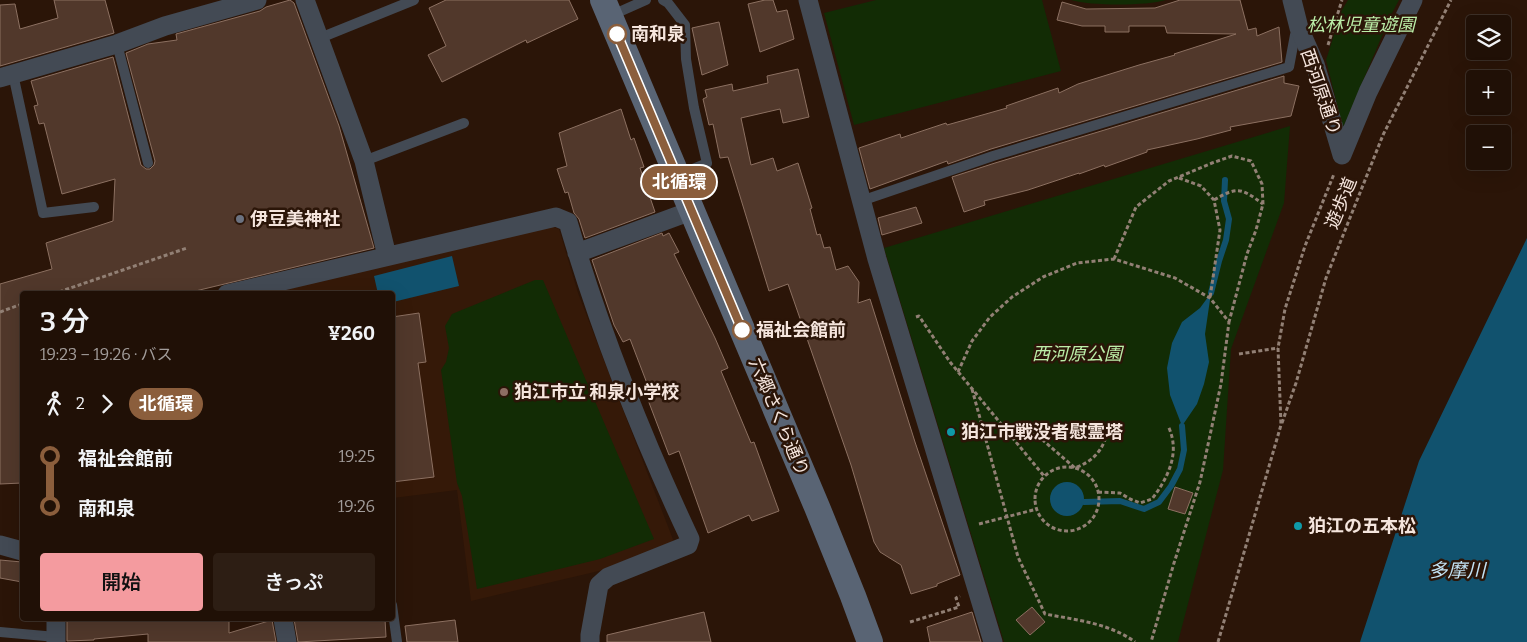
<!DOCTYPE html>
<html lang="ja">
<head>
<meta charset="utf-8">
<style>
	body { margin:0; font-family:Bitter,"Noto Sans JP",serif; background:#2d1e14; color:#f1f3f6; height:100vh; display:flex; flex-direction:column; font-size:19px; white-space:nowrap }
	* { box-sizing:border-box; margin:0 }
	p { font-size:16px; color:#a29d9b }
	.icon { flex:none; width:28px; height:28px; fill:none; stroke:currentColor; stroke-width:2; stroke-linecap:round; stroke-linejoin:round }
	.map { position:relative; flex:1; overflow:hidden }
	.details { position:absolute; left:20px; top:291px; width:375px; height:330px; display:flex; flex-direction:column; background:#201006; border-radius:5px; box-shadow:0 5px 20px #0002,0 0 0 1px #3d3028 }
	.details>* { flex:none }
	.badge { padding:0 10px; border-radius:16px; font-size:18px; line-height:32px }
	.controls { position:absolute; left:1466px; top:15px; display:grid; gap:10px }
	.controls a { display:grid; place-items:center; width:45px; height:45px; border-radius:5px; background:#201006; box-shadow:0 5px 20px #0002,0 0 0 1px #3d3028; font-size:25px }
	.map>.badge { position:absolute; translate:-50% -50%; box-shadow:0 0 0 2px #fff }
	.legs { display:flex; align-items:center; gap:8px; height:55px; padding:0 20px; font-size:16px }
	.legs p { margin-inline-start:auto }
	.head { display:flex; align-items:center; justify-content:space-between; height:85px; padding:0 20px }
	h1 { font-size:28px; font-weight:600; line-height:38px }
	.primary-button { display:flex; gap:10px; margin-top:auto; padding:10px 20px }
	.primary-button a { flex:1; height:58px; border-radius:5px; background:#f49b9f; color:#111; font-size:20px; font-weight:600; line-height:58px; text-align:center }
	.primary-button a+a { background:#2d1e14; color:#f1f3f6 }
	ul { padding:0 20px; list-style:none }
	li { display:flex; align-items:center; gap:18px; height:50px; font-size:19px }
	li i { display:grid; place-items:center; width:8px; height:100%; margin:0 6px; background:currentColor }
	li i::after { content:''; width:12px; height:12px; margin:-6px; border:4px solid; border-radius:50%; background:#201006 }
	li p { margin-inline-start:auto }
	li:first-child i { background:linear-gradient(#0000 50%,currentColor 0) }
	li:last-child i { background:linear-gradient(currentColor 50%,#0000 0) }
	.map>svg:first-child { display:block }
</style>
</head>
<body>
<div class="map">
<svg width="1527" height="642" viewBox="0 0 1527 642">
	<rect width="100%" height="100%" fill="#2b1508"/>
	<path fill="#351908" d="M550,226l9,3 19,64 96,249 -75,29 -128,30 -14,-111 -64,8 -1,-204h-133z"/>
	<path fill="#122c05" d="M876,0h166l19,71 -207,54 -30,-112z
		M1071,0h95c-20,6 -75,6 -95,0z
		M1348,0h51l-9,17 -47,111 -17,-68 16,-50z
		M1290,126l-6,77 -53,146 -8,121 -45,172h-174l-120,-394z
		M535,280h8l111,259 -54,20 -123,30 -15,-93 -5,-13 -16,-113 5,-8 3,-14 -4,-22 7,-12z"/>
	<path fill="#11526e" d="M1527,238v404h-167l59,-181z
		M452,256l7,30 -66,16 -1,-8h-14l-4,-18z
		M1211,293l-6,41 4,28 -5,22 -7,20 -15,22 -12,-31 -3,-27 5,-25 10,-21 18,-14z
		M1050 499a17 17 0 1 1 34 0a17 17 0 1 1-34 0Z"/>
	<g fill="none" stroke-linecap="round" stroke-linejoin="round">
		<path stroke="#11526e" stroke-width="6" d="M1211,293l8,-32 7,-21 3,-21 -5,-18 1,-21
			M1084,502l36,-1 24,8 15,-7 12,-16 9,-17 4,-19 -2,-24"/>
	</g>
	<path fill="#51382b" stroke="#8c7061" d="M54,0h51l9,33 -114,33v-61l15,-1 5,25 38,-11z
		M290,0l4,3 45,123 35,122 -191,46h-161v189l-22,1v-200l52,-15 -6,-26 67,-22 2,-42 -53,15 -18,-71 -5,1 -5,-18 4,-1 -7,-24 82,-24 28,108 5,4h4l4,-4 1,-4 -29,-108 22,-9 29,-4 -1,-6 84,-23 6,-4z
		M446,0h123l9,19 -51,24 -1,-3 -84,42 -14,-27 18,-9 -17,-38z
		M765,0h8l4,12 10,-2 7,29 -34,13 -12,-48z
		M1180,0h60l8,30 8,-2 1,8 22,-9 3,35 -291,87 -43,15 -1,-3 -77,28 -11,-41 41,-14 1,4 45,-15 1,2 60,-17 -1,-2 52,-18 1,5 19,-9 61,-19 36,-10 -1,-1 62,-20 -69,-1 -2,-7h-36v6h-24v-6h-23l-25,-6 5,-18 24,7 69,-1z
		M719,22l9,43 -26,10 -10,-47z
		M798,69l11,48 -26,6 -3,-14 -39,9 10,47 22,-7 4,13 21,-8 14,45 -2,1 7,26 3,-1 4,14 6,-1 6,23 12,-4 11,16 -1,21 12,-4 45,143 45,133 -23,9v2l-26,8 -10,-29 -21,-13 -6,-10 -23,-77 -63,-181 -19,7 -41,-134 -8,1 -7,-34 -4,1 -6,-26 4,-2 -2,-7 27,-6 1,7 35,-8 -1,-7z
		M1284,76v7l15,3 -8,30 -61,11 1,3 -34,9 -50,11v2l-42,15 -1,-2 -25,9v-1l-51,17 -44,11 1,4 -21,7 -12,-35 43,-14z
		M621,109l10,31 3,-2 10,29 -4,1 15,44 -70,26 -6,-19 -5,-6 -6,-21 -3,1 -8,-24 10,-3 -8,-33z
		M916,207l6,16 -40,12 -4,-17z
		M662,233l1,3 6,-3 10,19 -5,2 41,84 13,30 -7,3 30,72 3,-1 25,69 -27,10 -3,-6 -41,18 -29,-82 -10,4 -21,-55 5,-1 -23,-60 -7,3 -9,-17 -22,-65z
		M419,313l7,49 -8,1 16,114 -42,5v-165z
		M1175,487l18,6 -8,21 -17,-5z
		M0,560l22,2v20l-22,-4z
		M1032,607l13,15 -15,13 -14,-15z
		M704,612l7,30h-104v-7z
		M972,612l9,30h-51l-3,-15z
		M67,619h162v14l43,-13 4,22h-128v-8l-54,5v1l-27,1z
		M294,619h91l1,18 -88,5z
		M455,620l3,22h-51l-2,-16z"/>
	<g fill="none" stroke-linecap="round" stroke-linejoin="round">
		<path stroke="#928075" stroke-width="3" stroke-dasharray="4 2.5" stroke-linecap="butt" d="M1328,45l14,-45
			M1179,178l22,8 13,14 6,30 -10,68
			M1214,200c24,-14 27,-12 49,4
			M1114,259l22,-52 33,-26 43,-18 20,-7 19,5 11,23 1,20 -7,26 -9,24 -18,68
			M53,294l134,-46
			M0,312l22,-8
			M916,317l3,-1 31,46 94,114
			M1239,354l39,-6
			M958,372l14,-31 18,-24 22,-20 31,-20 34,-14 37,-4 61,19 35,20 19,24 -8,62 -21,98 -26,81 -23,79
			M972,389l46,168 27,57c31,6 64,9 90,28
			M1282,423l14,-40 30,-105 57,-143 68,-135
			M1005,429l33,7 37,32c15,-6 24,-13 30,-28
			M1035 499a32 32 0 1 1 64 0a32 32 0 1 1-64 0Z
			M1098,492l22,1 10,6 10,4 12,-4c16,-21 29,-47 16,-73
			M979,524l58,-15
			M910,622l49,-15 -3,-9 4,-2
			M1218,642l63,-217 -3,-77 7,-39 20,-63 29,-72"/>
		<path stroke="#434a54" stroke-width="10" d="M663,0l5,3 17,22 1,34 8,49 13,55 -29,12
			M610,16l36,-16
			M320,38l94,-38
			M117,44l31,119
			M13,74l30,139 51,-6
			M364,161l100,-38
			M861,201l132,-45 296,-89 6,-32 3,-6
			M392,605l5,37
			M0,632l56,5"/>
		<path stroke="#434a54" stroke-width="19" d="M305,0l59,161 23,95
			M808,0l69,259 116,383
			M1292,0l7,28 16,36 27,91
			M0,78l117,-34 48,-18 92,-26
			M1342,155l26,-63 45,-92
			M577,253l114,-42
			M227,294l329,-77 12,5c32,109 74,215 122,317l-2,6 -80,32 -9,8 -9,50v7
			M0,545l22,6
			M56,619v23
			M283,619l4,23"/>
		<path stroke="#596474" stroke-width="26" d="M603,0l214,507 36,89 17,46"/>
	</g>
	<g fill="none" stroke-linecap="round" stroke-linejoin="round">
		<g stroke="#fff" stroke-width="11">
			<path id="line-1" d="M617,34l125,296"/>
		</g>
		<use href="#line-1" stroke="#8b5e3c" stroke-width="8"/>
	</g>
	<g fill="#fff" stroke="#8b5e3c" stroke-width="2.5">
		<circle cx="617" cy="34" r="9"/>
		<circle cx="742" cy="330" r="9"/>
	</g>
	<circle fill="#6b7280" stroke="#2b1508" stroke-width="2" cx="240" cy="219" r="5"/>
	<circle fill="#8d6e63" stroke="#2b1508" stroke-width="2" cx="504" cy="392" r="5"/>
	<g fill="#0f9aa8" stroke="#2b1508" stroke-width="2">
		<circle cx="951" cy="432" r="5"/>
		<circle cx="1298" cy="526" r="5"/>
	</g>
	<g text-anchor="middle" stroke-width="5" stroke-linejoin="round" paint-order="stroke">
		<g font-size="18" font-style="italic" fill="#bbeea8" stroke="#2b1508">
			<text x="1361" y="31">松林児童遊園</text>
			<text x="1077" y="360">西河原公園</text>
		</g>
		<g font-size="18" font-weight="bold" fill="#f5e5dd" stroke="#2b1508" text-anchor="start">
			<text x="631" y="40">南和泉</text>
			<text x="756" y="336">福祉会館前</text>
		</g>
		<g font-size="18" fill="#f5e5dd" stroke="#2b1508">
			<text transform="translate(1321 92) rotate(71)" y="6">西河原通り</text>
			<text transform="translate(1341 203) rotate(-68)" y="6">遊歩道</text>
			<text transform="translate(779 417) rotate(67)" y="6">六郷さくら通り</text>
		</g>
		<g font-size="18" font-weight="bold" fill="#f5e5dd" stroke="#2b1508" text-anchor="start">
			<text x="250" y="225">伊豆美神社</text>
			<text x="514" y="398">狛江市立 和泉小学校</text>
			<text x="961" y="438">狛江市戦没者慰霊塔</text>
			<text x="1308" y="532">狛江の五本松</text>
		</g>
		<g font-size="19" font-style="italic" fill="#c3e4f6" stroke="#2b1508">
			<text x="1457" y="577">多摩川</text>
		</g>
	</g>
</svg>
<div class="controls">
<a><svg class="icon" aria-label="layers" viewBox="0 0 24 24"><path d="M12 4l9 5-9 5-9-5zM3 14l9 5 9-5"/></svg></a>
<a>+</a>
<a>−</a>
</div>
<b class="badge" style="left:679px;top:182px;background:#8b5e3c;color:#fff">北循環</b>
<section class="details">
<div class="head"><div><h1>3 分</h1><p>19:23 – 19:26 · バス</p></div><b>¥260</b></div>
<div class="legs"><svg class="icon" aria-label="walk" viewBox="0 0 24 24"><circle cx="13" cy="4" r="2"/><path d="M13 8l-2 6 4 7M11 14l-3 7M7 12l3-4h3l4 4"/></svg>2<svg class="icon" aria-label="forward" viewBox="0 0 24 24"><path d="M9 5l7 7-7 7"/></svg><b class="badge" style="background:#8b5e3c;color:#fff">北循環</b></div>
<ul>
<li><i style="color:#8b5e3c"></i><b>福祉会館前</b><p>19:25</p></li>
<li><i style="color:#8b5e3c"></i><b>南和泉</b><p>19:26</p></li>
</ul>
<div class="primary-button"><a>開始</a><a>きっぷ</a></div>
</section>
</div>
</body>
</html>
